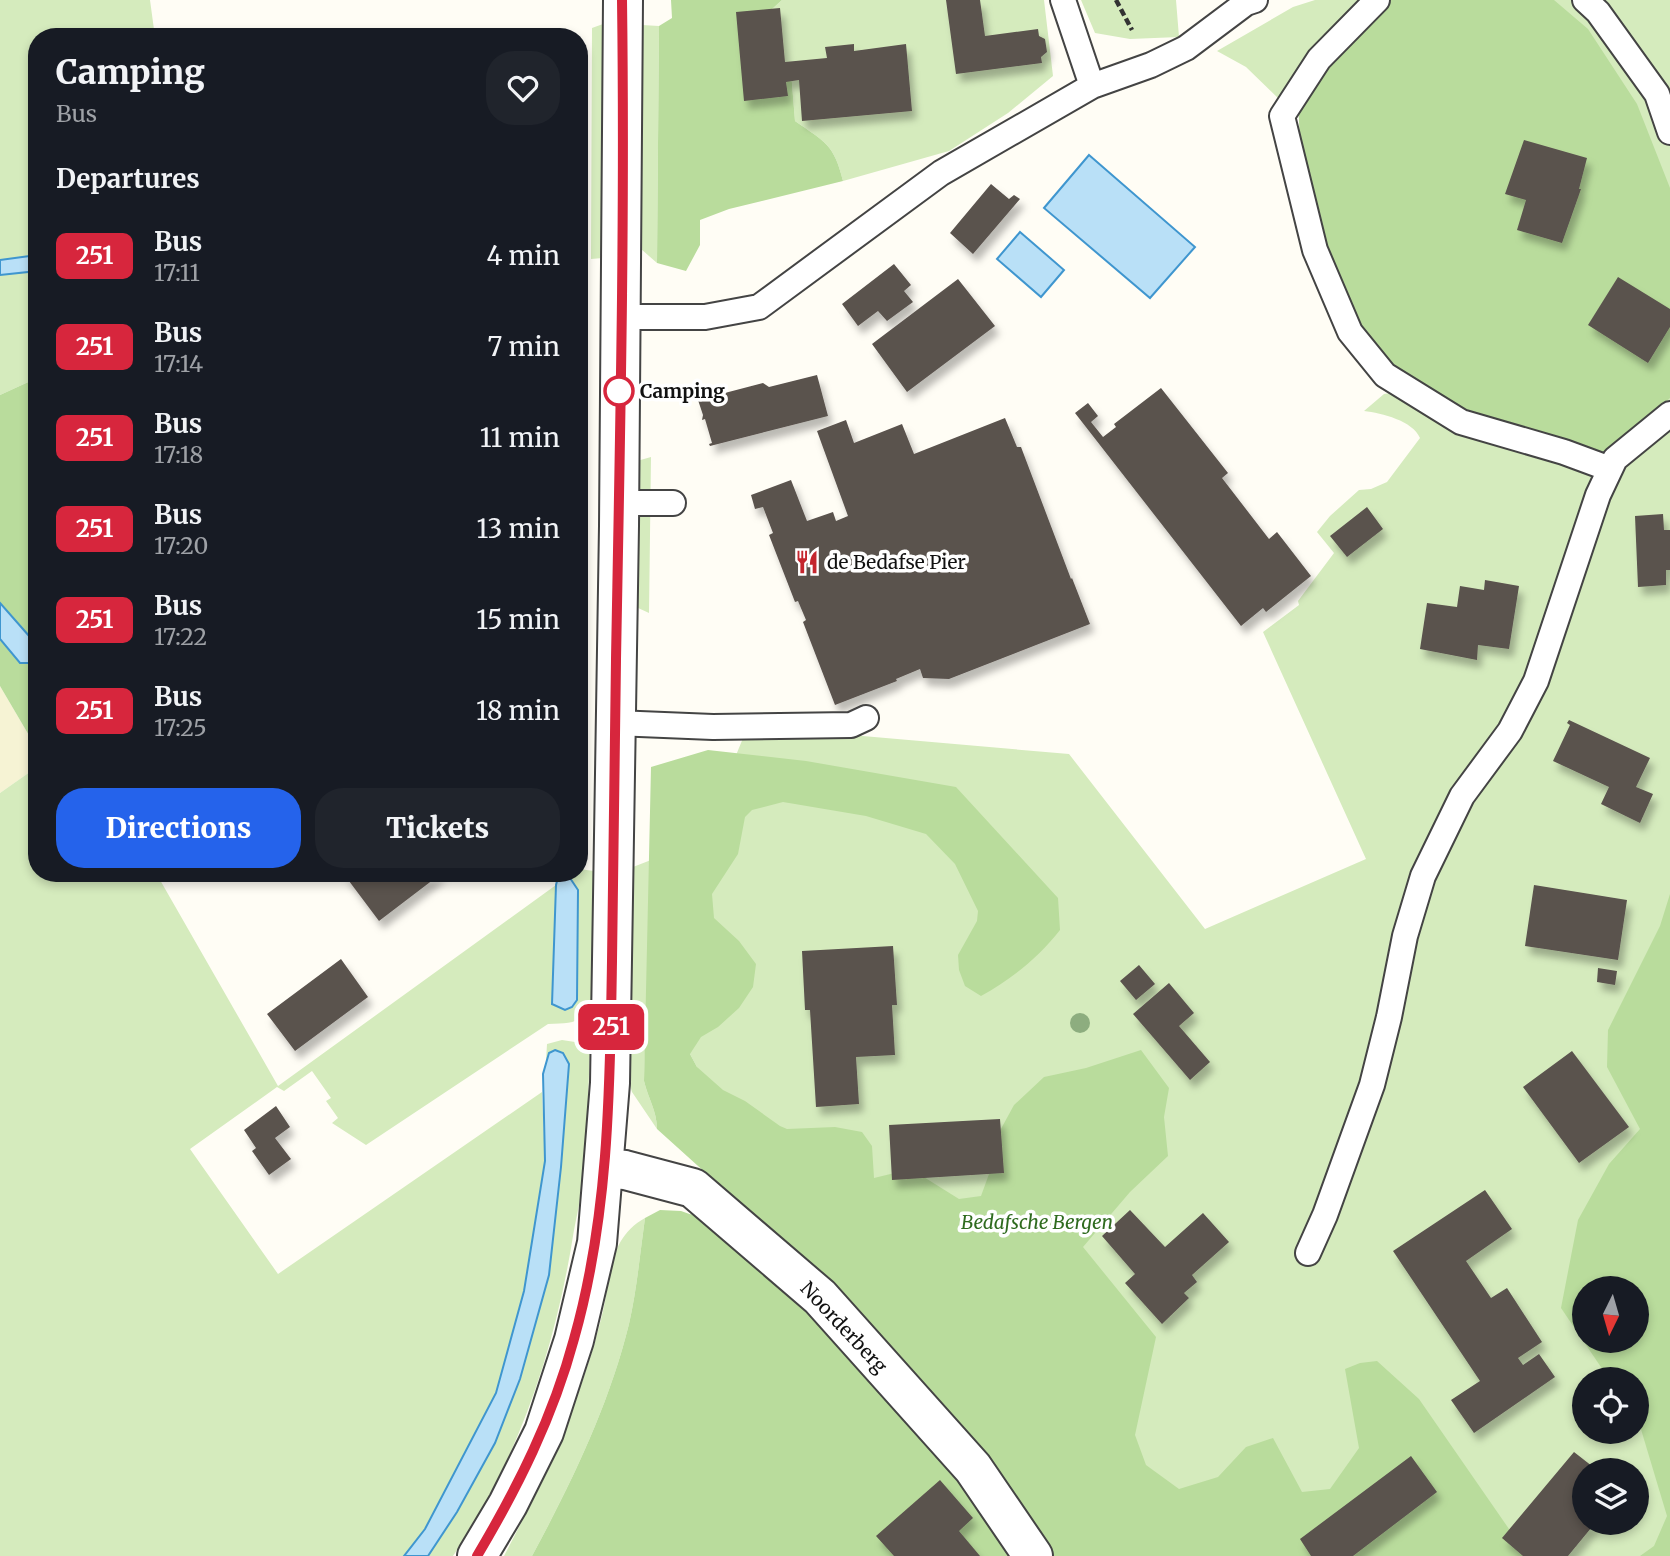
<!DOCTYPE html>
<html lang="en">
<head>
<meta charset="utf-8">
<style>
	body { margin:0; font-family:Merriweather,serif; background:#20242c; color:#f1f3f6; height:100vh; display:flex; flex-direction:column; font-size:26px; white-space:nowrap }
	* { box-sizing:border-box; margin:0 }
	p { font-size:23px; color:#9ea1a6 }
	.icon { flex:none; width:38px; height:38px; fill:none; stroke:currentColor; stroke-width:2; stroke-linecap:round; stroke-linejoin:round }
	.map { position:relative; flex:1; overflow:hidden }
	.side { position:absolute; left:28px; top:28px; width:560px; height:854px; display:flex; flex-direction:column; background:#171b24; border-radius:28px; box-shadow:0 4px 10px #0003 }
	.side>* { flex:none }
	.badge { padding:0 14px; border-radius:10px; font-size:24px; line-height:46px }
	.needle { width:46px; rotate:185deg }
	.fabs { position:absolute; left:1572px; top:1276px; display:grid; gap:14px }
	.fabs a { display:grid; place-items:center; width:77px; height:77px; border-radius:50%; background:#171b24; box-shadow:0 4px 10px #0003; font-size:35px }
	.map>.badge { position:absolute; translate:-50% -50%; box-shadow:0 0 0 4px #fff }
	h2 { padding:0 28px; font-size:26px; line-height:63px }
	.round { display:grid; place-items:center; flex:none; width:74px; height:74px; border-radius:28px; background:#20242c }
	.overview { display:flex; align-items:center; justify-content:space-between; height:119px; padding:0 28px }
	h1 { font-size:33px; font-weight:800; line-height:52px }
	.primary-button { display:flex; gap:14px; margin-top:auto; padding:14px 28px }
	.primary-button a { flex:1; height:80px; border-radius:28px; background:#2563eb; color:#fff; font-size:28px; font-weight:800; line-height:80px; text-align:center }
	.primary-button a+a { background:#20242c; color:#f1f3f6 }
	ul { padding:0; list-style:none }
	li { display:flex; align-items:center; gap:21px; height:91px; padding:0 28px }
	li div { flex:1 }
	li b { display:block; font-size:26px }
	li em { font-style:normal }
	li .badge { min-width:77px; font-weight:700; text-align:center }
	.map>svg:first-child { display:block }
</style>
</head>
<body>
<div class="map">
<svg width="1670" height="1556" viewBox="0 0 1670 1556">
	<defs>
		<filter id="shadow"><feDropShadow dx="4.5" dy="8" stdDeviation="3.5" flood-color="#0004"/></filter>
	</defs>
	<rect width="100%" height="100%" fill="#fffdf5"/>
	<path fill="#f6f3d4" d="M0,686l37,63v18l-37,26z"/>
	<path fill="#d5ebbd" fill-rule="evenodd" d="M0,0h150l5,37h-118v218l-37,5z
		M782,0h262l9,76 -45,37 -59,38 -106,30c-9,-37 -18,-39 -48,-60l-4,-50 -31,-30v-21z
		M1081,0h95l3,37 -49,2 -35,-6z
		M1315,0h52l-84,103 -37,-36 -29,-16 76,-44z
		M1512,0h158v1556h-1097l137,-399 -13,-90 -7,-13 -11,-160 69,-168 321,28 136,175 161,-70 -103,-227 36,-27 -1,-4 36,-48 -17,-21 13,-16 29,-26 12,-1 16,-7 33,-44c-7,-17 -38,-25 -56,-27l20,-17 21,-3zM1584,1288h52v52h-52zM1584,1379h52v53h-52zM1584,1470h52v52h-52z
		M603,24v234l-12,1 1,-231z
		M642,25l17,1 -2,237 -16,-14z
		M37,271v107l-37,17v-120z
		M651,457l-2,156 -13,-6 1,-146z
		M37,767v106h119l122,213 278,-201 -4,119 9,-129 -3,2v-4h21v-4l15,2 -2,134c-13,20 -22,18 -44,19l-182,121 -34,-22 6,-5 -12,-17 5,-3 -19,-27 -28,20 -7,-4 -87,62 88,125 264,-182 3,69 -21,130 -28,102 -71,136 -21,27h-404v-763z
		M651,860l-7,221c4,17 13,30 13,48l-25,-37 -5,-16 6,-209z
		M562,1040l13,2 15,9c-2,39 -2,78 -6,116 -1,21 -6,43 -10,63 -18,116 -55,229 -121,326h-25l29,-44 38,-69 25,-64 29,-104v-222l-3,8 1,-17z
		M645,1218c-5,35 -8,71 -16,106 -20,81 -57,158 -97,232h-28c41,-78 78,-158 99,-245 8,-36 6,-73 42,-93z"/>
	<path fill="#b9dc9c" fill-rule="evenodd" d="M671,0h111l-22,20v21l31,30 4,50c30,21 39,23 48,60l-114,28 -29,11v25l-14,26 -29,-8 2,-237 13,-8z
		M1387,0h167l34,29 49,75 33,84v210l-64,54 -59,-5 -92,-36 -79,-55 -30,-46 -44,-130 -4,-78z
		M37,378v267l-37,-42v-208z
		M0,639l20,24h17v86l-37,-63z
		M708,750l98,11 150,26 102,111 2,32c-21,27 -48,49 -79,66l-16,-10 -6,-16 -1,-15 19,-34 1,-10 -23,-47 -29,-30 -60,-18 -83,-14 -31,8 -7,7 -7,37 -26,40 2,24 25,23 17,23 -3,23 -14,21 -21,19 -17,10 -11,17 7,13 26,23 22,11 35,25 7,3 48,-2 27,5 10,14 2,32 37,-9 48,30 22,-3 8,-22 7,-36 18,-33 30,-28 42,-9 55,-18 28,38 -5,29 4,39 -38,36 -47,55 73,90 -21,98 11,30 33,24 39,-12 28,-30 27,-9 29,54 28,-3 29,-41 -14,-79 15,-6 17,-2 42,38 90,130 40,27h-502l-258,-308 -132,-119c0,-18 -9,-31 -13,-48l7,-314z
		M1670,894v662h-30l14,-10 13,-30 -27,-90 -4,-6v-41h-27l-48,-71 17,-88 31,-56 31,-35 -33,-62 1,-37 52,-104zM1584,1288h52v52h-52z
		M660,1210l21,1 17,6 121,97 126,141 73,101h-486c40,-74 77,-151 97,-232 8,-35 11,-71 16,-106z"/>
	<path fill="#b9e0f7" stroke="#3f96cf" stroke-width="2" d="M1089,155l106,92 -45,51 -106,-90z
		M1020,232l44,38 -23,27 -44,-38z
		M37,255v16l-37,4v-15z
		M0,603l37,42v18h-17l-20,-24z
		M561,875l9,3 8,12 -1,110 -5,7 -7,3 -13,-6 4,-119 2,-8z
		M555,1050l8,3 6,11 -8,103 -12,108 -29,104 -25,64 -38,69 -29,44h-24l21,-27 71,-136 28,-102 21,-130 -2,-87 6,-21z"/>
	<path fill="#5a524d" filter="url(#shadow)" d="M946,0h34l5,36 53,-7 1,7 6,3 2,13 -6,5 1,6 -86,11z
		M780,8l5,54 42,-4 -2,-11 29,-3v7l52,-7 6,67 -110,10 -3,-41 -13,2 2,14 -44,5 -8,-89z
		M384,29l1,8h-41v-2z
		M1524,140l63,18 -8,31h2l-19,54 -45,-13 9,-30 -21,-6z
		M991,184l18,15 5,-4 6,4 -47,55 -23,-21z
		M894,264l17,21 -7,6 9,11 -26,19 -9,-10 -20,15 -16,-22z
		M1618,277l52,32v18l-22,36 -60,-38z
		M958,279l37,47 -88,66 -35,-48z
		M817,375l11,41 -118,30 -1,-2 3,-1 -7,-24 -3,1 1,-5 -5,-15 65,-17 6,4z
		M1161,388l67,85 -6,5 47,61 8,-7 34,44 -45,36 -3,-4 -22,18 -166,-213 13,-10 10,13 -7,6 12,15 13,-10 -2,-3z
		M1005,418l12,29h4l50,132 1,-1 18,46 -141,55 -26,-1 -3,-9 -24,10 1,2 -62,24 -32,-83 3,-2 -8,-19 -3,1 -26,-67 4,-2 -10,-26 -8,2 -4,-14 40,-15 16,41 26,-9 3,9 12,-5 -31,-85 29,-11 8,23 48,-19 12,30z
		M1367,507l16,22 -36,28 -17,-21z
		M1663,514l1,16h6v40h-4v15l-28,2 -3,-71z
		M1485,580l34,6 -10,63 -31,-4 -1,15 -57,-11 7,-46 30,4 3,-21 24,4z
		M1569,720l81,38 -14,29 17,7 -13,29 -39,-19 8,-17 -56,-26 17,-36 -3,-2z
		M343,873h99l-63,48z
		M1534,885l93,15 -9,60 -93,-14z
		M893,946l4,59h-5l3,50 -39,2 3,47 -43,3 -6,-97h-5l-3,-59z
		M341,959l27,38 -73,54 -28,-37z
		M1139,965l16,19 -19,16 -16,-19z
		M1598,968l19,3 -2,14 -18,-3z
		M1169,983l25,30 -15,13 31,36 -20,18 -57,-66z
		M1572,1051l57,76 -50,36 -56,-76z
		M276,1106l14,21 -15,11 16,21 -22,16 -17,-24 4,-3 -12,-18z
		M1000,1119l4,54 -112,7 -3,-55z
		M1485,1190l27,39 -46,32 25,37 16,-10 35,54 -24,16 5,7 16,-11 16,23 -81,56 -23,-33 29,-19 -87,-130z
		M1130,1210l35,37 38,-34 26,29 -37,33 5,7 -13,11 5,5 -27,26 -37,-41 10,-9 -33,-38z
		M1574,1452l23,18h-13v52h12l-28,34h-45l-21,-18z
		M1411,1456l26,36 -84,64h-42l-11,-17z
		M940,1480l33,38 -14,13 21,25h-86l-18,-20z"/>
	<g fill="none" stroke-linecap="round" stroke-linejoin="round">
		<g stroke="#444" stroke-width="28">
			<path id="lane" d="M1063,0l29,86
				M1377,0l-58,59 -37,57 33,134 35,82 35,43 76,47 103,30 46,17
				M1585,0l13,12 59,82 13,38
				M621,317h84l54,-10 182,-134 151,-87 59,-21 35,-17 60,-45 9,-3
				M618,503h55
				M615,723l98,4 138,-2 15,-7
				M1308,1253l17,-38 47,-130 17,-68 16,-81 18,-60 39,-80 48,-65 26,-50 62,-186 17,-36 55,-45"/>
		</g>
		<g stroke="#444" stroke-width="42">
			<path id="street" d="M604,1168l21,2 68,18 127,109 153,171 60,88
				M477,1556l31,-52 36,-72 30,-92 23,-97 13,-160 9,-557 4,-526"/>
		</g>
		<path stroke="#333" stroke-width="4.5" stroke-dasharray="7 3.5" stroke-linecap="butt" d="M1116,0l16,30"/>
		<use href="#lane" stroke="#fff" stroke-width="24"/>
		<use href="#street" stroke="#fff" stroke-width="38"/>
	</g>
	<circle fill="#8dad7f" cx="1080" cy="1023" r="10"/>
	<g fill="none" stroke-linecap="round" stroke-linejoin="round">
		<g stroke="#fff" stroke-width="16">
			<path id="line" d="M477,1556c41,-69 76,-139 97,-217 35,-123 36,-251 38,-378 1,-100 3,-201 4,-302 4,-219 9,-439 6,-659"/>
		</g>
		<use href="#line" stroke="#d7263d" stroke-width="10"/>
	</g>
	<defs>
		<g id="restaurant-bare" transform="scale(1.89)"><path d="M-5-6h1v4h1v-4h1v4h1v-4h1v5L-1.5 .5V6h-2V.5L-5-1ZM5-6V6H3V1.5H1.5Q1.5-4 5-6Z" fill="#c4262e" stroke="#fff" stroke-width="2.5" paint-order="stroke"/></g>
	</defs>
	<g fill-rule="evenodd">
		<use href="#restaurant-bare" x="807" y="562"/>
	</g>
	<circle fill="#fff" stroke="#d7263d" stroke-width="3.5" cx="619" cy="391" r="14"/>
	<g text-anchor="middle" stroke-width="7" stroke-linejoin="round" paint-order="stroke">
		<g font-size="19" font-weight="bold" fill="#111" stroke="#fff" text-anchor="start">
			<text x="640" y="398">Camping</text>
		</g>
		<g font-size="19" fill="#111" stroke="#fff" text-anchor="start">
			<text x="827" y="569">de Bedafse Pier</text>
		</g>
		<g font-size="19" font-style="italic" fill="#2f6b1f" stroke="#fff">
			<text x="1037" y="1229">Bedafsche Bergen</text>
		</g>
		<g font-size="19" fill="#111" stroke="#fff">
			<text transform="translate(844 1327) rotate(47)" y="7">Noorderberg</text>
		</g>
	</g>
</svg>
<div class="fabs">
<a><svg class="needle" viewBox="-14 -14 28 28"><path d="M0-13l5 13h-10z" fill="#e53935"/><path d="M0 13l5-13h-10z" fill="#9ea1a6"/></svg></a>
<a><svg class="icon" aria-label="locate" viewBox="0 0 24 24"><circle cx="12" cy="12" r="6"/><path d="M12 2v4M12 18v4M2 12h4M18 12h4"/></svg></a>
<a><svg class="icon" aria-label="layers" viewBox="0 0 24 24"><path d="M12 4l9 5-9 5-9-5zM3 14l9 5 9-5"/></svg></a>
</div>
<b class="badge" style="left:611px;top:1027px;background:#d7263d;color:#fff">251</b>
<section class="side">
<div class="overview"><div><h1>Camping</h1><p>Bus</p></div><a class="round"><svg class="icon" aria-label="heart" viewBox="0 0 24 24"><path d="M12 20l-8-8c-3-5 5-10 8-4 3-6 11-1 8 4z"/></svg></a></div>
<h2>Departures</h2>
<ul>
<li><span class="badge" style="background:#d7263d;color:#fff">251</span><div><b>Bus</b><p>17:11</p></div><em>4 min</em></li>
<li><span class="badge" style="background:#d7263d;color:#fff">251</span><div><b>Bus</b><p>17:14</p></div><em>7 min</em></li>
<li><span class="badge" style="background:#d7263d;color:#fff">251</span><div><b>Bus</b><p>17:18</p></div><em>11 min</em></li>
<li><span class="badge" style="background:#d7263d;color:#fff">251</span><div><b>Bus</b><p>17:20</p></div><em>13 min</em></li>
<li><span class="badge" style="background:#d7263d;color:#fff">251</span><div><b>Bus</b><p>17:22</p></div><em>15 min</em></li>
<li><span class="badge" style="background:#d7263d;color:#fff">251</span><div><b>Bus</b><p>17:25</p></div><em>18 min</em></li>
</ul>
<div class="primary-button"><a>Directions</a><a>Tickets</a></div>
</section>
</div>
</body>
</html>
